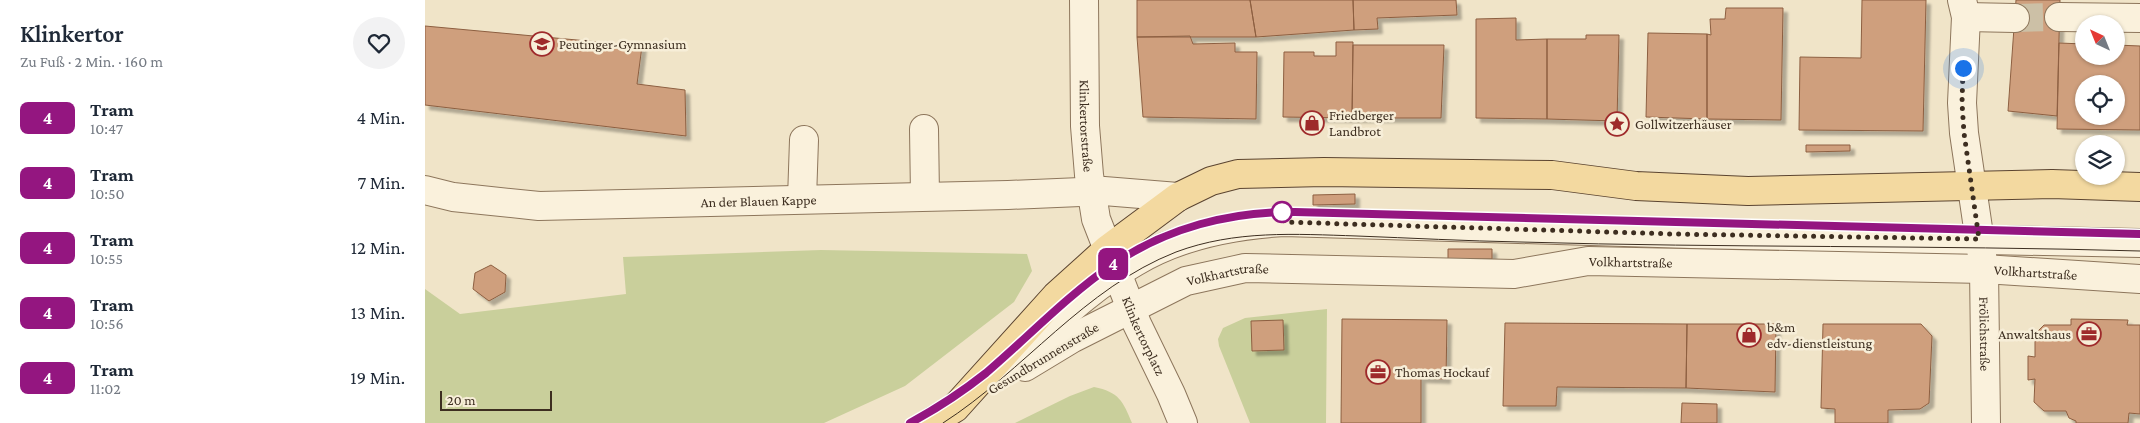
<!DOCTYPE html>
<html lang="de">
<head>
<meta charset="utf-8">
<style>
	body { margin:0; font-family:"Crimson Pro",serif; background:#f2f2f3; color:#1f2937; height:100vh; display:flex; flex-direction:column; font-size:19px; white-space:nowrap }
	* { box-sizing:border-box; margin:0 }
	p { font-size:16px; color:#747a83 }
	.icon { flex:none; width:28px; height:28px; fill:none; stroke:currentColor; stroke-width:2; stroke-linecap:round; stroke-linejoin:round }
	.map { position:relative; flex:1; overflow:hidden }
	.details { display:flex; flex-direction:column; background:#fff; width:425px }
	.details>* { flex:none }
	.badge { padding:0 10px; border-radius:8px; font-size:18px; line-height:32px }
	.needle { width:32px; rotate:317deg }
	.fabs { position:absolute; left:1650px; top:15px; display:grid; gap:10px }
	.fabs a { display:grid; place-items:center; width:50px; height:50px; border-radius:50%; background:#fff; box-shadow:0 1px 4px #0004; font-size:25px }
	.scale { position:absolute; left:15px; bottom:12px; width:112px; box-sizing:border-box; padding-left:5px; border:2px solid #3d2e20; border-top:0; font-size:14px; line-height:18px; white-space:nowrap; color:#3d2e20; -webkit-text-stroke:4px #f7eed8; paint-order:stroke }
	.you { position:absolute; width:25px; height:25px; margin:-12px; border:4px solid #fff; border-radius:50%; background:#1a73e8; box-shadow:0 0 0 8px #1a73e833 }
	.map>.badge { position:absolute; translate:-50% -50%; box-shadow:0 0 0 2px #fff }
	.round { display:grid; place-items:center; flex:none; width:52px; height:52px; border-radius:26px; background:#f2f2f3 }
	.summary { display:flex; align-items:center; justify-content:space-between; height:85px; padding:0 20px }
	h1 { font-size:24px; font-weight:600; line-height:38px }
	ul { padding:0; list-style:none }
	li { display:flex; align-items:center; gap:15px; height:65px; padding:0 20px }
	li div { flex:1 }
	li b { display:block; font-size:19px }
	li em { font-style:normal }
	li .badge { min-width:55px; font-weight:700; text-align:center }
	main { display:flex; flex:1; min-height:0 }
	.map>svg:first-child { display:block }
</style>
</head>
<body>
<main>
<section class="details">
<div class="summary"><div><h1>Klinkertor</h1><p>Zu Fuß · 2 Min. · 160 m</p></div><a class="round"><svg class="icon" aria-label="heart" viewBox="0 0 24 24"><path d="M12 20l-8-8c-3-5 5-10 8-4 3-6 11-1 8 4z"/></svg></a></div>
<ul>
<li><span class="badge" style="background:#941680;color:#fff">4</span><div><b>Tram</b><p>10:47</p></div><em>4 Min.</em></li>
<li><span class="badge" style="background:#941680;color:#fff">4</span><div><b>Tram</b><p>10:50</p></div><em>7 Min.</em></li>
<li><span class="badge" style="background:#941680;color:#fff">4</span><div><b>Tram</b><p>10:55</p></div><em>12 Min.</em></li>
<li><span class="badge" style="background:#941680;color:#fff">4</span><div><b>Tram</b><p>10:56</p></div><em>13 Min.</em></li>
<li><span class="badge" style="background:#941680;color:#fff">4</span><div><b>Tram</b><p>11:02</p></div><em>19 Min.</em></li>
</ul>
</section>
<div class="map">
<svg width="1715" height="423" viewBox="0 0 1715 423">
	<defs>
		<filter id="shadow"><feDropShadow dx="4.5" dy="4.5" stdDeviation="1" flood-color="#0004"/></filter>
	</defs>
	<rect width="100%" height="100%" fill="#f0e4c8"/>
	<path fill="#c9cf9b" d="M396,250l206,4 5,17 -18,31 -109,84 -81,37h-399v-134l35,25 166,-20 -3,-37z
		M902,309l-1,114h-76l-31,-77 -1,-7 5,-11 22,-10z
		M669,387c25,5 29,14 38,36h-117l55,-27z"/>
	<path fill="#cf9f7d" stroke="#8d5f41" fill-rule="evenodd" filter="url(#shadow)" d="M712,0h113l6,37h-119z
		M825,0h103l1,30 -98,7z
		M928,0h103l1,15 -80,3 1,11 -24,1z
		M1437,0h64l-3,131 -124,-1 1,-73 61,1z
		M1591,0h44l-3,116 -49,-5z
		M1301,8h57l-2,112 -74,-1v-85l4,1 -1,-16h15z
		M1091,18v22l31,-1v80l-71,-1v-99z
		M0,26l217,20 -5,38 48,6 1,46 -261,-31z
		M1223,33l59,1v85l-61,-2z
		M1161,35h33l-2,86 -70,-2v-80h39z
		M765,36l3,8 42,-1v9h22l-1,67 -113,-2 -6,-80z
		M911,42h17l-1,76 -69,-1 1,-65h30v4h22z
		M1634,43l25,1v12h32v-11l24,1v84l-83,-1zM1659,84h32v32h-32z
		M928,45h91l-3,73h-89z
		M1381,145h44v6l-44,1z
		M930,194v10l-42,1v-10z
		M1023,249h44v10h-44z
		M66,265l15,10 -1,17 -16,9 -16,-12 2,-16z
		M917,319l105,1 -1,59 -25,-1v45h-80z
		M1646,319l57,1 -1,5h13v89l-11,-1 -1,10h-52v-2l-7,-3 -3,-7h-22l-10,-9 1,-23 -7,1v-24l7,1v-23l9,-9h27z
		M858,320l1,30 -32,1 -1,-30z
		M1080,323l182,1 -1,64 -129,-1 -1,19h-53z
		M1262,324h89l-1,68 -89,-4z
		M1398,324h98l11,12 -3,67 -9,6 -32,1v13h-53v-14l-14,-1z
		M1257,403l35,1v19h-36z"/>
	<g fill="none" stroke-linecap="round" stroke-linejoin="round">
		<path stroke="#ccc0a6" stroke-width="28" stroke-dasharray="28 14" stroke-linecap="butt" d="M1590,18l44,-1"/>
		<g stroke="#8d765c" stroke-width="30">
			<g id="minor">
				<path id="s1" d="M659,0l1,126 4,49 7,44 41,105 34,70 12,29"/>
				<path id="s2" d="M1537,0l4,17 -4,86 2,30 20,136 2,154"/>
				<path d="M1541,17l49,1"/>
				<path d="M1634,17l81,1"/>
				<path d="M499,129l1,67"/>
				<path id="s3" d="M0,190l28,7 86,9 469,-11 96,-4 74,6"/>
				<path d="M377,199l2,-59"/>
				<path id="s4" d="M600,367l48,-29 113,-57 59,-13 269,6 74,-13 396,8 156,10"/>
				<path d="M577,369c43,-36 84,-79 133,-107 45,-27 97,-37 149,-40l407,12 449,9"/>
			</g>
		</g>
		<g stroke="#5b4430" stroke-width="30">
			<path id="major" d="M505,423l25,-15 101,-112 52,-47 70,-52 33,-16 27,-7 86,-2 228,3 84,11 112,5 304,-7 88,3"/>
		</g>
		<use href="#minor" stroke="#faf1dc" stroke-width="28"/>
		<use href="#major" stroke="#f3d9a0" stroke-width="28"/>
		<path stroke="#3d2e20" stroke-width="1" d="M485,423c26,-14 53,-31 76,-50 42,-36 81,-78 127,-109 50,-34 109,-49 169,-52l858,22
			M518,423c81,-52 141,-135 233,-171 59,-22 119,-18 181,-16 54,2 109,5 164,6 206,6 413,3 619,9"/>
	</g>
	<g fill="none" stroke-linecap="round" stroke-linejoin="round">
		<g stroke="#fff" stroke-width="11">
			<path id="line" d="M485,423c26,-14 52,-31 76,-50 42,-36 81,-77 126,-108 54,-37 119,-54 183,-53l845,22"/>
		</g>
		<use href="#line" stroke="#941680" stroke-width="8"/>
		<path stroke="#3d2e20" stroke-width="5" stroke-dasharray="0 9" d="M857,212l2,10 389,12 306,5 -15,-106 -2,-30 1,-35"/>
	</g>
	<defs>
		<g id="school-ring" transform="scale(1.25)"><circle r="9.5" fill="#f7eed8" stroke="#9e2a2b" stroke-width="1.5"/><path d="M0-5L7-2L0 1L-7-2ZM-4 1L0 2.5L4 1V4Q0 6-4 4Z" fill="#9e2a2b"/></g>
		<g id="shop-ring" transform="scale(1.25)"><circle r="9.5" fill="#f7eed8" stroke="#9e2a2b" stroke-width="1.5"/><path d="M-5-2.5h2.3a2.7 3.5 0 0 1 5.4 0H5L5.5 6h-11ZM-1.5-2.5h3a1.5 2.3 0 0 0-3 0Z" fill="#9e2a2b"/></g>
		<g id="sight-ring" transform="scale(1.25)"><circle r="9.5" fill="#f7eed8" stroke="#9e2a2b" stroke-width="1.5"/><path d="M0-6L1.8-2.2L6-1.7L2.9 1.2L3.7 5.4L0 3.3L-3.7 5.4L-2.9 1.2L-6-1.7L-1.8-2.2Z" fill="#9e2a2b"/></g>
		<g id="office-ring" transform="scale(1.25)"><circle r="9.5" fill="#f7eed8" stroke="#9e2a2b" stroke-width="1.5"/><path d="M-6-3h4V-5.5h4V-3h4V5H-6ZM-1-4.5V-3h2v-1.5ZM-6 0V1H6V0Z" fill="#9e2a2b"/></g>
	</defs>
	<g fill-rule="evenodd">
		<use href="#school-ring" x="117" y="44"/>
		<use href="#shop-ring" x="887" y="123"/>
		<use href="#sight-ring" x="1192" y="124"/>
		<use href="#office-ring" x="1664" y="334"/>
		<use href="#shop-ring" x="1324" y="335"/>
		<use href="#office-ring" x="953" y="372"/>
	</g>
	<circle fill="#fff" stroke="#941680" stroke-width="2.5" cx="857" cy="212" r="10"/>
	<g text-anchor="middle" stroke-width="5" stroke-linejoin="round" paint-order="stroke">
		<g font-size="14" fill="#3d2e20" stroke="#f7eed8" text-anchor="start">
			<text x="134" y="49">Peutinger-Gymnasium</text>
			<text x="904" y="120">Friedberger<tspan x="904" dy="16">Landbrot</tspan></text>
			<text x="1210" y="129">Gollwitzerhäuser</text>
			<text x="1342" y="332">b&amp;m<tspan x="1342" dy="16">edv-dienstleistung</tspan></text>
			<text x="1646" y="339" text-anchor="end">Anwaltshaus</text>
			<text x="970" y="377">Thomas Hockauf</text>
		</g>
		<g font-size="14" fill="#3d2e20" stroke="#f7eed8">
			<text dy="5" stroke="none"><textPath href="#s1" startOffset="126">Klinkertorstraße</textPath></text>
			<text dy="5" stroke="none"><textPath href="#s3" startOffset="335">An der Blauen Kappe</textPath></text>
			<text dy="5" stroke="none"><textPath href="#s4" startOffset="630">Volkhartstraße</textPath></text>
			<text dy="5" stroke="none"><textPath href="#s4" startOffset="1035">Volkhartstraße</textPath></text>
			<text dy="5" stroke="none"><textPath href="#s4" startOffset="225">Volkhartstraße</textPath></text>
			<text dy="5" stroke="none"><textPath href="#s2" startOffset="336">Frölichstraße</textPath></text>
			<text dy="5" stroke="none"><textPath href="#s1" startOffset="346">Klinkertorplatz</textPath></text>
			<text transform="translate(618 358) rotate(-31)" y="5">Gesundbrunnenstraße</text>
		</g>
	</g>
</svg>
<div class="fabs">
<a><svg class="needle" viewBox="-14 -14 28 28"><path d="M0-13l5 13h-10z" fill="#e53935"/><path d="M0 13l5-13h-10z" fill="#747a83"/></svg></a>
<a><svg class="icon" aria-label="locate" viewBox="0 0 24 24"><circle cx="12" cy="12" r="6"/><path d="M12 2v4M12 18v4M2 12h4M18 12h4"/></svg></a>
<a><svg class="icon" aria-label="layers" viewBox="0 0 24 24"><path d="M12 4l9 5-9 5-9-5zM3 14l9 5 9-5"/></svg></a>
</div>
<div class="scale">20 m</div>
<div class="you" style="left:1538px;top:68px"></div>
<b class="badge" style="left:688px;top:264px;background:#941680;color:#fff">4</b>
</div>
</main>
</body>
</html>
